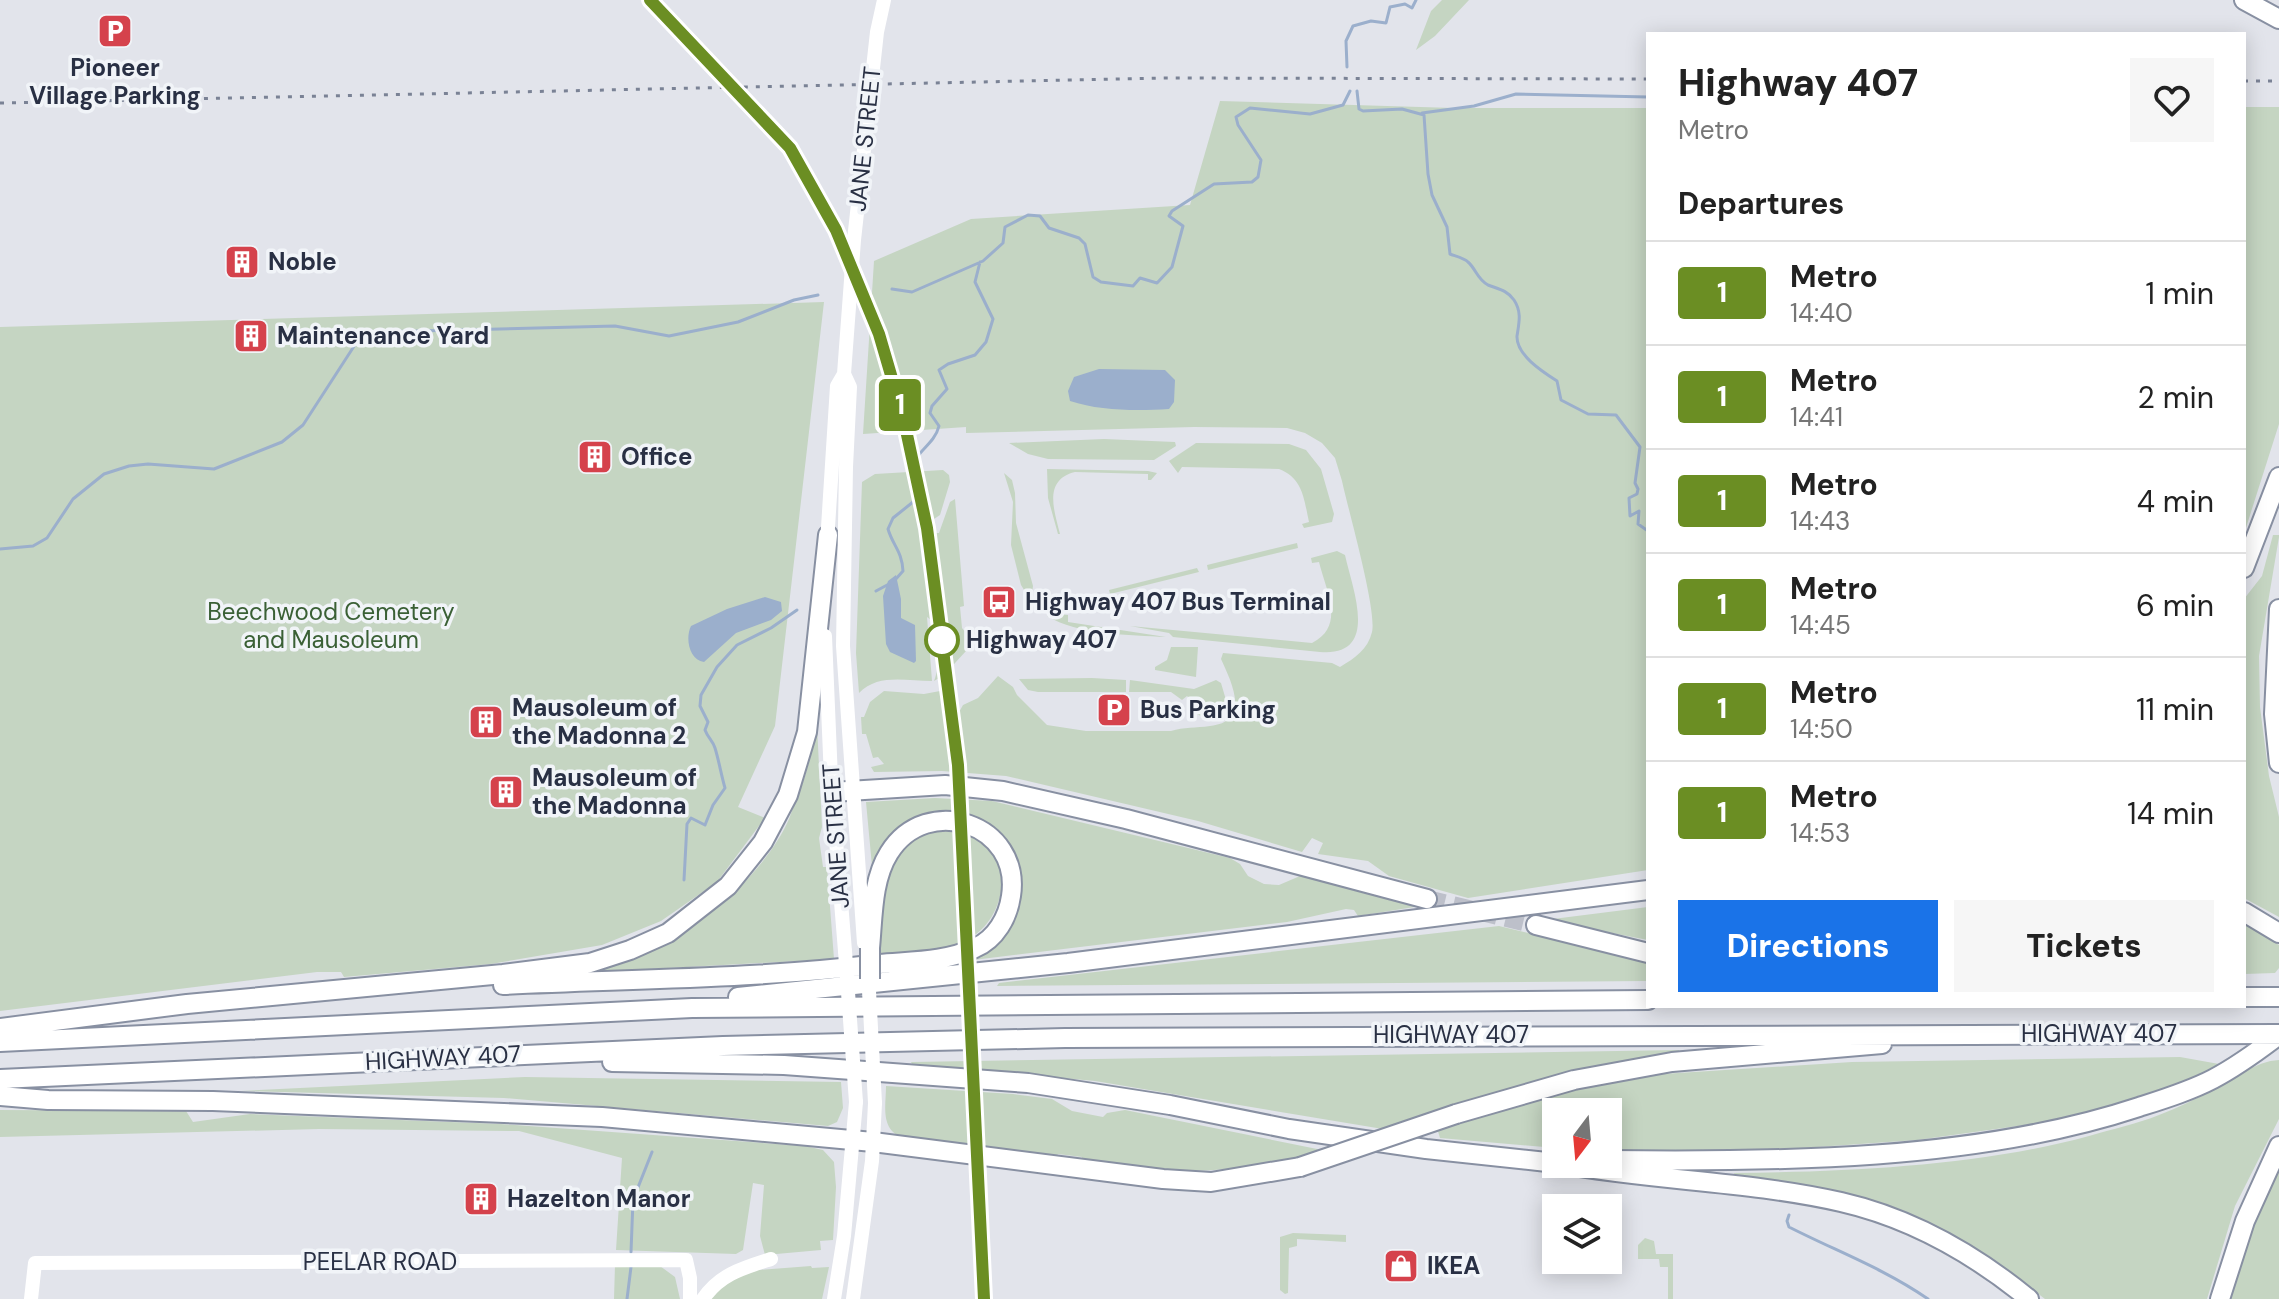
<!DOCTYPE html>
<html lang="en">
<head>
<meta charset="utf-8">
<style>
	body { margin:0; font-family:"DM Sans",sans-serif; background:#f6f6f6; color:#222; height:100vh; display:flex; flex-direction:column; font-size:30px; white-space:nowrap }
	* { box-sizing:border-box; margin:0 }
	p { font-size:26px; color:#767676 }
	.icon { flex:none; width:44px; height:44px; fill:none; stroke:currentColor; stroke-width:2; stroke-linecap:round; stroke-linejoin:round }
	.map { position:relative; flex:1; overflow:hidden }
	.side { position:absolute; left:1646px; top:32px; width:600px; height:976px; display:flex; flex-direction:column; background:#fff; border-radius:0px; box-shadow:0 4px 20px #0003 }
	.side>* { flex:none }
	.badge { padding:0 16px; border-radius:6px; font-size:28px; line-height:52px }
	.needle { width:52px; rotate:196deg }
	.fabs { position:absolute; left:1542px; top:1098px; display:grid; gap:16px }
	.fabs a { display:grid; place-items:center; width:80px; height:80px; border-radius:0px; background:#fff; box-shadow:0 4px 20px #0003; font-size:40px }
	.map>.badge { position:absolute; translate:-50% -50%; box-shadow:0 0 0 4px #fff }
	h2 { padding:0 32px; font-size:30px; line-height:72px }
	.round { display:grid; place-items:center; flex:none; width:84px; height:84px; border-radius:0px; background:#f6f6f6 }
	.overview { display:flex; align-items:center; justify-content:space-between; height:136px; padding:0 32px }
	h1 { font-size:38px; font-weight:800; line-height:60px }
	.primary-button { display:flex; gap:16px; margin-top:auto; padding:16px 32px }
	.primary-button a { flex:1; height:92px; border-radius:0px; background:#1a73e8; color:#fff; font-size:32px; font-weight:800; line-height:92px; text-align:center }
	.primary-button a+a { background:#f6f6f6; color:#222 }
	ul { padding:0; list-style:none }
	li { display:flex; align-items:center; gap:24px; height:104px; padding:0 32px; border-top:2px solid #e0e0e0 }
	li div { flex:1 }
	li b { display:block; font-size:30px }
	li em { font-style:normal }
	li .badge { min-width:88px; font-weight:700; text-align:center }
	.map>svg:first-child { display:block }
</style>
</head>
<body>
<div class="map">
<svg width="2279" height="1299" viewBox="0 0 2279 1299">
	<rect width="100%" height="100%" fill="#e2e4eb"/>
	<path fill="#c5d5c2" d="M1442,0h27l-34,36 -19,14 15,-39z
		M1220,101l234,7h194v762l-180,28 -79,-22 -21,-15 -50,-7 5,-11 -11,-5 -10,14 -104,-31 -192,-45 -64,-5 -68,1 -3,-5 13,-3 -6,-7 -5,1 -7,-24h-4l-1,-17h3l6,-15 14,-11 40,3 16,-3 3,12 15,11 5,-9 15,-7 20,-22 15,11 4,8 30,30 39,6h85c13,-4 25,-3 39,-5 42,-4 21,-45 11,-67l2,-6 109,10 8,4c15,-9 28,-18 32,-35 5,-22 -24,-123 -30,-151l-7,-23 -13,-15 -17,-10 -18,-5 -93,-1 -228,6v-6l-103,7 11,-173 97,-42 219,-14z
		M2244,107h35v317l-35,110z
		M824,302l-49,424 -37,81 27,11 -48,64 -56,39 -59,24 -111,19 -147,13 -3,-5h-24l-317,39v-684z
		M1104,439l71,3 1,4 -22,14 -106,-1 -20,-5 -19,-11z
		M1196,443l93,1 17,6 15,19 13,45 -2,8 -28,6 -2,-4 7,-2c-5,-23 -6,-44 -30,-53l-97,-2 -4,6 -9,-12z
		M1047,469l101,2 9,2 -6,7h-3v-6l-73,-2c-32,8 -21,38 -15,62h-2l-10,-36z
		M943,470l6,5 1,7 -10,33 -12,8 5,10h6l11,-31 5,-3 9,107 -4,1 2,21 4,5v18l-22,24 -10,6c7,-16 8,-55 -7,-64l5,64c-26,0 -54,-8 -73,12l-3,-40 6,-171 13,-8z
		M1004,473l8,7 3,13 1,30 17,63 -2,15 -10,-16 -10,-40 2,-43z
		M2273,535h6v2l-20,119 1,51 9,69 10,41v100l-35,-19v-299l18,-23z
		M1297,543l1,5 -90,22 -1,-5z
		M1337,551l8,4c7,33 36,102 -25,97l-147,-15 -4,-4 -39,-7 182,17c34,-17 14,-52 7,-81l-7,1 -1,-5z
		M1197,568l2,4 -89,22 -1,-4z
		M1057,614l11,1v7l98,15c-35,-2 -89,-2 -119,-21z
		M1171,647h27l-2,30 -41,-7v-3l12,-7z
		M1092,678l34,2v12h-88l-10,-2 -9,-11z
		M1130,680l64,9 22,-9 5,3 5,17 -5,12c-9,5 -17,7 -26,1l4,-5 -12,-12 -5,4 -11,-8h-42z
		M817,725l5,102 -3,11 4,29h4l7,92 -239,13v-2c19,-7 39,-13 58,-21 50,-22 114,-79 136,-130 7,-19 16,-39 20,-58 3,-13 2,-25 8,-36z
		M935,798l57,3 238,57 10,6 8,12 16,8 15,1 21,-9 127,29 -69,11 -4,-6 -8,-1 -59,13 -330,40 44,-25 11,-82 -76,-41 -61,52h-3l-6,-64z
		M951,829c16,4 33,11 43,25 17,27 4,67 -22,83 -25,16 -63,16 -92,20 -2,-58 0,-122 71,-128z
		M1648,907v33l-103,-20z
		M2244,922l35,23v23l-4,5 -31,1z
		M1499,926l149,36v19l-651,5 2,-3z
		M1679,1050v9l-68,7 -73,15 -83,24 -4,5 -62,20 -294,-49 -183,-17 -1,-2z
		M2180,1057l39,7 -37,19 -114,36 -151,21 -157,11 -152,-1v-38h-52v36l-116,-10 -3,-10 106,-32 104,-21 205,-13z
		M2279,1060v59l-44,87 -28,93h-162l-49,-38 -68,-38 -88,-31 -104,-15 -2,-4c113,-1 246,-7 355,-37 23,-7 48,-12 70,-21 18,-7 37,-16 55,-26 20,-10 42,-28 65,-29z
		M525,1077l316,5 2,26 -6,14 -9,4 -324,-28 -263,-7z
		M886,1086l127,8 39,5 20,12 31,6 4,-4 18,-3 202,41c-79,24 -164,24 -246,12l1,-6 -24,-3 -4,6 -153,-23c-21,-9 -15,-32 -15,-51z
		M0,1110l186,1 7,11 57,-8 251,10 304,22 18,4 11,12 2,25 -3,53 -13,1 1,9 -56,5 -5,-19 4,-51 -11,-2 -10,67 -7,4 -120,-4 6,-92 -103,-27 -200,-2 -319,8z
		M2279,1165v134h-48c13,-47 27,-91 48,-134z
		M1293,1233l53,2v7l-49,-3v7l-8,2 -1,45 -3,1 -5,-4v-53z
		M1645,1238l9,3 2,13h17v45h-5v-32h-8l-1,-8h-21v-14z
		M615,1265l45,1 15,11 5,22h-66z
		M811,1266l1,2 17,-1 -7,32h-114l19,-20 31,-9z"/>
	<path fill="#9bafcc" d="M1099,369l66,1 10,10 -1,22 -5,7c-32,2 -69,2 -99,-8l-2,-10 6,-14z
		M896,575l5,24v19l14,7 1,36 -2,2 -24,-11 -4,-8 -3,-48 5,-15z
		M765,597l16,5 1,9 -11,9 -35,13 -32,29c-15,-2 -19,-24 -13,-36l36,-17z"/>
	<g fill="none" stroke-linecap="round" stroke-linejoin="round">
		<path stroke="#9bafcc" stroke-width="3" d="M1347,67l-1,-26 7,-15 18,-5 15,2 4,-16 15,-3 7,4 4,-8
			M1357,91l2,18 4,2 39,-2 22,6 4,59 4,21 15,32 3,27c5,2 14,4 18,8 8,7 9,17 20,23 10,4 19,5 26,15 8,12 5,23 3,36 -1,19 26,36 40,45l4,19 27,14 28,1 24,32 -5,36 3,6 -1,5 -8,4 1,18 9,-5 -1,13 10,7
			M1422,113l52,-7 42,-12 132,3
			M892,289l20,3 71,-31 20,-18 2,-16 23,-12 12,1 9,12 30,10 6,6 8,33 8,5 32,4 7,-8 17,5 15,-16 11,-41 -14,-10 3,-5 42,-27 38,-2 6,-5 3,-17 -23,-35 -2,-8 14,-9 60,6 33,-9 7,-14
			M0,549l33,-3 14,-8 26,-39 31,-25 25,-8 19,-2 66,5 68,-27 21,-17 57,-88 16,-5 239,-6 54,10 69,-14 56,-22 24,-5
			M895,580l8,-9c-1,-20 -10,-25 -15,-42l5,-11 25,-20c-2,-12 -6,-28 -1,-40 4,-9 18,-16 22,-32l-9,-13 2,-7 15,-17 -8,-19 9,-6 27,-9 11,-13 7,-23 -18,-37 5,-20
			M876,591l13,-7
			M684,880l3,-56 4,-6 14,7 8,-20 12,-17c-4,-14 -6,-27 -10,-40 -2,-7 -7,-10 -10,-18l3,-8 -8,-16 1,-11 16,-28 20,-22 34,-17 26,-18
			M1789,1215l-2,6 2,6c47,24 96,42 139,72
			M631,1252l2,-52 19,-48
			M627,1299l4,-32"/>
		<path stroke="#bdc0ca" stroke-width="18" stroke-dasharray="18 9" stroke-linecap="butt" d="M1427,899l109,26"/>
		<g stroke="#8890a2" stroke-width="22">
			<path id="highway" d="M2244,0l35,19
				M2244,568l35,-91
				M2279,609l-5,105 5,49
				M832,792l113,-7 58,6 123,28 301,80
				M2244,912l35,21
				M1536,925l112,28
				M503,985c125,-6 252,-6 376,-21 32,-3 66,-2 96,-16 21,-9 33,-31 36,-52 11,-72 -84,-104 -122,-43 -17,27 -16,64 -19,95
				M738,997l330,-34 580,-73
				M2244,997h35
				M0,1028l187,-24 316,-30 87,-11 40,-13 38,-17 60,-47 35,-44 25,-47 19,-63 21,-197
				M0,1042l692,-34 956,-8
				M612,1062l172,3 244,18 142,22 119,24 137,20 130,14
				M0,1079l723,-33 342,-8 1214,-4
				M0,1096l48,4 165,1 389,16 271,25 290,37 48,3 89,-15
				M1456,1114l118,-34 98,-18 210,-18
				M1608,1160c171,2 368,1 531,-53 25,-8 51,-16 74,-28 23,-12 45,-28 66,-44
				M1562,1164c92,17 187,17 279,38 70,16 133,52 188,97
				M2220,1299l25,-78 34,-75"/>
		</g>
		<path stroke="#fff" stroke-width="14" d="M827,543l10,-157 7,-12
			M825,636l6,143 14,172
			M864,943l-21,-297 3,-179 4,-80 -6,-13 10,-134 23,-208 7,-32
			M31,1299l4,-36 651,-3 4,18v21
			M703,1299c17,-25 40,-31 68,-40
			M834,1299l10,-63 12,-134
			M853,1299l19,-138 3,-58"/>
		<use href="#highway" stroke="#fff" stroke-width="18"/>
		<path stroke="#7a8295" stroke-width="3" stroke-dasharray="4 8" stroke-linecap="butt" d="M2244,81h35
			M0,103l1165,-25 483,1"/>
		<g stroke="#8890a2" stroke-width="22" stroke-linecap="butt">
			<path id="highway-bridge" d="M870,979v-31
				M1300,1167l156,-53"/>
		</g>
		<path stroke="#fff" stroke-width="14" d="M845,951l11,151
			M868,972l7,131"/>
		<use href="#highway-bridge" stroke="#fff" stroke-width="18"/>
	</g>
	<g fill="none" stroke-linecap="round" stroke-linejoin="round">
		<g stroke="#fff" stroke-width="18">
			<path id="line" d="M650,0l140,148 46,82 43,104 24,82 24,112 31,237 26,534"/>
		</g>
		<use href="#line" stroke="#6b8e23" stroke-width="12"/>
	</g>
	<defs>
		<g id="parking-square" transform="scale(1.8)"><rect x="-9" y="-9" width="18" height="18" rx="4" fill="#d5424c" stroke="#f1f4f8"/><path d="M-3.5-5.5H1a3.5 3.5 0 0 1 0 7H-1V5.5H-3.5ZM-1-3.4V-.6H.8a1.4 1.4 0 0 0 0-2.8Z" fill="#fff"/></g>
		<g id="building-square" transform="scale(1.8)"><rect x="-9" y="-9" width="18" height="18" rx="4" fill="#d5424c" stroke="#f1f4f8"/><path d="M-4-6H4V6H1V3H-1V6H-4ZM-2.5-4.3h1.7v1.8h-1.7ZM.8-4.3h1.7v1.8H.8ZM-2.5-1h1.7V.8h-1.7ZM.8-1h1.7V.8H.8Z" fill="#fff"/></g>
		<g id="bus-square" transform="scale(1.8)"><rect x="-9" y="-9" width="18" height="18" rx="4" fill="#d5424c" stroke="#f1f4f8"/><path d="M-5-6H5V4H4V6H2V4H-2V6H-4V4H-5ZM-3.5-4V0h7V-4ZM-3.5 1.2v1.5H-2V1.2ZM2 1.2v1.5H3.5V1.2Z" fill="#fff"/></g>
		<g id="shop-square" transform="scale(1.8)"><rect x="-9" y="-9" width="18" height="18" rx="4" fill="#d5424c" stroke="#f1f4f8"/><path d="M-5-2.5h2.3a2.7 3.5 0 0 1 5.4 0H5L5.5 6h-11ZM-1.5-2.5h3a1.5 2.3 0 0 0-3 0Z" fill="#fff"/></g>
	</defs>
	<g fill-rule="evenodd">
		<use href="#parking-square" x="115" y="31"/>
		<use href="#building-square" x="242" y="262"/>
		<use href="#building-square" x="251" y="336"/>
		<use href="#building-square" x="595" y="457"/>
		<use href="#bus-square" x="999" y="602"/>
		<use href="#parking-square" x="1114" y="710"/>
		<use href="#building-square" x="486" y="722"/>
		<use href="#building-square" x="506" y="792"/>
		<use href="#building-square" x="481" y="1199"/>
		<use href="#shop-square" x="1401" y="1266"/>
	</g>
	<circle fill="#fff" stroke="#6b8e23" stroke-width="4" cx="942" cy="640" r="16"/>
	<g text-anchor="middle" stroke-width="7" stroke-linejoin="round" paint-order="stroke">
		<g font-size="24" font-weight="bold" fill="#293044" stroke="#f1f4f8" text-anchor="start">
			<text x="115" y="76" text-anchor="middle">Pioneer<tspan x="115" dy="28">Village Parking</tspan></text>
			<text x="268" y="270">Noble</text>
			<text x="277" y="344">Maintenance Yard</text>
			<text x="621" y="465">Office</text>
			<text x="1025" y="610">Highway 407 Bus Terminal</text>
			<text x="512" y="716">Mausoleum of<tspan x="512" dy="28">the Madonna 2</tspan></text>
			<text x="1140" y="718">Bus Parking</text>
			<text x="532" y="786">Mausoleum of<tspan x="532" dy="28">the Madonna</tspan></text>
			<text x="507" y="1207">Hazelton Manor</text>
			<text x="1427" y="1274">IKEA</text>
		</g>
		<g font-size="24" fill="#293044" stroke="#f1f4f8">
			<text transform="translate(865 139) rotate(-84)" y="8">JANE STREET</text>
			<text transform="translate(836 836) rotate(-94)" y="8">JANE STREET</text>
			<text x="2099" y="1042">HIGHWAY 407</text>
			<text x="1451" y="1043">HIGHWAY 407</text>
			<text transform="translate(443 1058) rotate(-3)" y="8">HIGHWAY 407</text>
			<text x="380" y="1270">PEELAR ROAD</text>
		</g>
		<g font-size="24" fill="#3a6035" stroke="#f1f4f8">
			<text x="331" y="620">Beechwood Cemetery<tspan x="331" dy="28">and Mausoleum</tspan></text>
		</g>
		<g font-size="24" font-weight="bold" fill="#293044" stroke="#f1f4f8" text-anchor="start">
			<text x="966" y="648">Highway 407</text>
		</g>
	</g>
</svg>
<div class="fabs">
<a><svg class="needle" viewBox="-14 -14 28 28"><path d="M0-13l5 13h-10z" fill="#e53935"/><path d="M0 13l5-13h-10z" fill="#767676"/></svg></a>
<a><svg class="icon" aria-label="layers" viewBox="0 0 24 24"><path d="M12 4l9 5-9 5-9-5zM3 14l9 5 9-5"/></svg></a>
</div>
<b class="badge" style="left:900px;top:405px;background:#6b8e23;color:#fff">1</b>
<section class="side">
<div class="overview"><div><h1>Highway 407</h1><p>Metro</p></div><a class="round"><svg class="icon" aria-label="heart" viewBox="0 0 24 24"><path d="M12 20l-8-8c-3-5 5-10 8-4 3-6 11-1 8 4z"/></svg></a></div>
<h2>Departures</h2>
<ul>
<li><span class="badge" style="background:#6b8e23;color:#fff">1</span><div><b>Metro</b><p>14:40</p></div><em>1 min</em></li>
<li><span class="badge" style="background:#6b8e23;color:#fff">1</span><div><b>Metro</b><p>14:41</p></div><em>2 min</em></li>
<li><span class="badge" style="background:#6b8e23;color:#fff">1</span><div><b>Metro</b><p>14:43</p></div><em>4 min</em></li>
<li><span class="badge" style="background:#6b8e23;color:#fff">1</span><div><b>Metro</b><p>14:45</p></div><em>6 min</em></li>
<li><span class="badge" style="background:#6b8e23;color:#fff">1</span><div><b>Metro</b><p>14:50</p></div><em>11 min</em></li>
<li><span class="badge" style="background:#6b8e23;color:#fff">1</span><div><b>Metro</b><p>14:53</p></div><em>14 min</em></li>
</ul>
<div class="primary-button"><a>Directions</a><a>Tickets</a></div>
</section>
</div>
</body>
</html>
